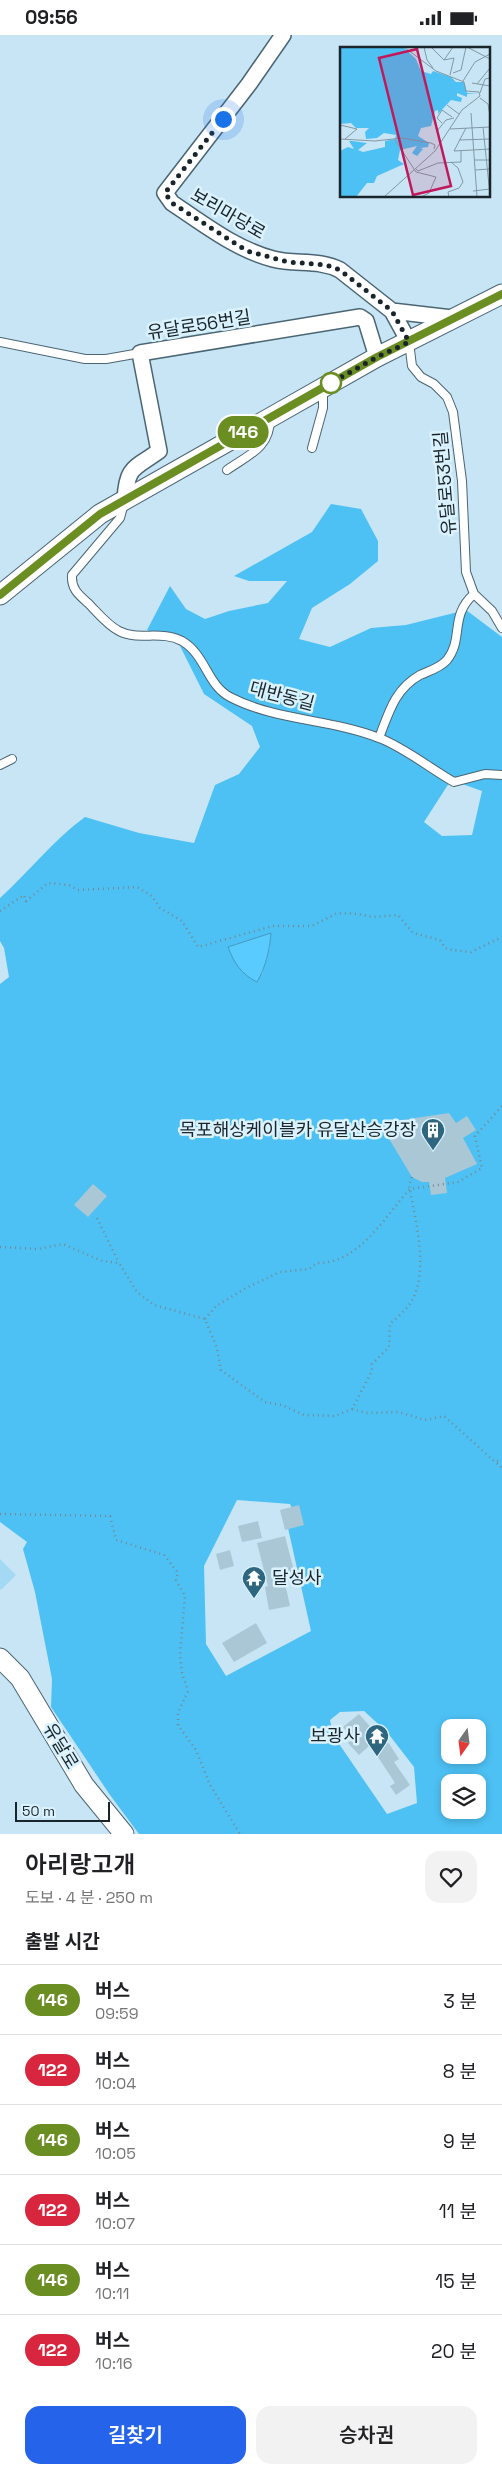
<!DOCTYPE html>
<html lang="ko">
<head>
<meta charset="utf-8">
<style>
	body { margin:0; font-family:"Space Grotesk","Noto Sans KR",sans-serif; background:#f2f2f2; color:#202124; height:100vh; display:flex; flex-direction:column; font-size:19px; white-space:nowrap }
	* { box-sizing:border-box; margin:0 }
	p { font-size:16px; color:#757577 }
	.icon { flex:none; width:28px; height:28px; fill:none; stroke:currentColor; stroke-width:2; stroke-linecap:round; stroke-linejoin:round }
	.map { position:relative; height:1799px; overflow:hidden }
	.sheet { display:flex; flex-direction:column; background:#fff; flex:1 }
	.sheet>* { flex:none }
	.badge { padding:0 10px; border-radius:16px; font-size:18px; line-height:32px }
	.needle { width:32px; rotate:194deg }
	.tools { position:absolute; left:441px; top:1684px; display:grid; gap:10px }
	.tools a { display:grid; place-items:center; width:45px; height:45px; border-radius:10px; background:#fff; box-shadow:0 2px 8px #0003; font-size:25px }
	.scale { position:absolute; left:15px; bottom:12px; width:95px; box-sizing:border-box; padding-left:5px; border:2px solid #19252a; border-top:0; font-size:14px; line-height:18px; white-space:nowrap; color:#19252a; -webkit-text-stroke:4px #daf2fe; paint-order:stroke }
	.you { position:absolute; width:25px; height:25px; margin:-12px; border:4px solid #fff; border-radius:50%; background:#1a73e8; box-shadow:0 0 0 8px #1a73e833 }
	.map>.badge { position:absolute; translate:-50% -50%; box-shadow:0 0 0 2px #fff }
	h2 { padding:0 25px; font-size:19px; line-height:45px }
	.round { display:grid; place-items:center; flex:none; width:52px; height:52px; border-radius:15px; background:#f2f2f2 }
	.head { display:flex; align-items:center; justify-content:space-between; height:85px; padding:0 25px }
	h1 { font-size:24px; font-weight:600; line-height:38px }
	.cta { display:flex; gap:10px; margin-top:auto; padding:10px 25px }
	.cta a { flex:1; height:58px; border-radius:15px; background:#2563eb; color:#fff; font-size:20px; font-weight:600; line-height:58px; text-align:center }
	.cta a+a { background:#f2f2f2; color:#202124 }
	ul { padding:0; list-style:none }
	li { display:flex; align-items:center; gap:15px; height:70px; padding:0 25px; border-top:1px solid #e0e0e0 }
	li div { flex:1 }
	li b { display:block; font-size:19px }
	li em { font-style:normal }
	li .badge { min-width:55px; font-weight:700; text-align:center }
	.status { display:flex; justify-content:space-between; align-items:center; height:35px; padding:0 25px; background:#fff; direction:ltr }
	.status svg { height:14px; fill:currentColor }
	.map>svg:first-child { display:block }
</style>
</head>
<body>
<div class="status"><b>09:56</b><svg viewBox="0 0 49 12"><path d="M0 12V9h3v3zM5 12V6h3v6zM10 12V3h3v9zM15 12V0h3v12zM26 1h20v11H26zM47 4h2v5h-2z"/></svg></div>
<div class="map">
<svg width="502" height="1799" viewBox="0 0 502 1799">
	<rect width="100%" height="100%" fill="#c8e5f5"/>
	<path fill="#a4d9f4" d="M0,1524l16,16 -15,15 -1,-1z"/>
	<path fill="#4dc1f4" fill-rule="evenodd" d="M331,469l30,5 17,32v20l-28,23 -38,24 -13,31 31,8 41,-19 35,-3 60,-15 36,27v1197h-363l-29,-39 -59,-88 1,-28 -17,-87 -12,-43 4,-7 -27,-20v-538l9,-7 -5,-29 -4,-7v-43c29,-26 53,-58 85,-81l54,16 55,10 21,-58 24,-11 21,-27 -8,-21 -48,-32 -25,-50 -32,-14 23,-44 16,23 19,10 24,-8 39,-8 19,-22h-38l-15,-5 78,-44zM451,745l31,11 -10,44 -30,1 -18,-14zM270,911l-8,28 -34,-27zM237,1465l53,4 5,11 -7,13 23,103 -85,45 -20,-32 -2,-78zM364,1676l23,21 27,35 3,36 -30,11 -54,-79 -3,-15 10,-8zM450,1692h28v28h-28zM450,1748h28v27h-28z"/>
	<path fill="#59cbff" stroke="#4699bf" d="M271,898c-1,16 -6,36 -14,49 -16,-8 -23,-19 -29,-35z"/>
	<path fill="#aac7d6" d="M449,1078l7,10 11,-7 9,14 -13,8 14,26 -32,14 2,15 -16,2 -2,-13h-7l-10,-5 -24,-40 7,-16z
		M93,1149l14,12 -19,21 -14,-12z
		M299,1470l5,20 -19,5 -5,-20z
		M258,1486l4,17 -20,4 -4,-16z
		M285,1501l9,35 -11,3 7,32 -21,4 -4,-23 3,-1 -11,-43z
		M230,1515l4,16 -14,4 -4,-16z
		M256,1588l11,20 -33,19 -12,-19z
		M359,1679l24,27 3,-2 13,20 -5,3 16,23 -14,10 -6,-9 5,-3 -25,-38 -11,10 -11,-12 5,-4 -10,-12z"/>
	<g fill="none" stroke-linecap="round" stroke-linejoin="round">
		<g stroke="#4b6573" stroke-width="10">
			<path id="service" d="M0,307l85,17h21l34,-6
				M409,307l3,24 9,11 13,7 13,13 6,15 9,69 4,91 8,22 18,17 10,17
				M312,413l11,-40v-19
				M227,435c21,-15 43,-22 43,-51
				M124,468l-4,15 -48,57c-1,14 7,20 16,28 9,9 19,22 31,28 19,10 43,-1 63,10 24,14 25,44 48,56 46,24 101,22 149,41 23,8 52,31 75,44l31,-8 17,1
				M379,703c10,-26 16,-49 41,-63 9,-4 20,-7 27,-15 17,-21 2,-44 27,-66
				M0,730l12,-6"/>
		</g>
		<g stroke="#4b6573" stroke-width="18">
			<path id="minor" d="M283,0l-34,49 -84,109 7,10c32,21 63,46 101,56 22,6 46,0 67,11l52,41 17,31
				M392,276l60,7
				M125,464c2,-33 9,-30 34,-48l-19,-98 220,-36 6,4 11,36"/>
		</g>
		<g stroke="#4b6573" stroke-width="21">
			<path id="tertiary" d="M0,560l100,-81 277,-157 125,-63
				M0,1623l20,20 64,107 40,49"/>
		</g>
		<path stroke="#758a95" stroke-width="2.5" stroke-dasharray="1 4" stroke-linecap="butt" d="M0,876l24,-16 2,6 22,-18 21,2 9,5 59,-3 15,9 8,12 22,13 16,26 75,-21h39l25,-13 21,1 15,3 25,-2 15,18 27,7 5,8 7,2 19,2 31,-15
			M97,1183l22,45
			M0,1212l38,2 25,-5 39,17 17,2 18,29 17,13 51,14 12,29 4,22 44,32 17,3 22,10 31,1 17,-7 20,-38v-7l17,-17 1,-23c6,-6 14,-12 19,-19 22,-30 6,-86 0,-120l3,-8
			M205,1284l11,-13 30,-18 34,-16 29,-3 8,-6c42,1 68,-47 93,-74l48,-7 24,-14 -7,-32 27,-30
			M352,1374l14,4 33,-1 26,8 19,-4 58,52
			M497,1426l5,1
			M0,1479l110,2 6,24 48,15 14,18 -2,7 9,16 -5,58 2,19 6,18 -10,22v12l18,25 14,35 30,49"/>
		<use href="#service" stroke="#fff" stroke-width="8"/>
		<use href="#minor" stroke="#fff" stroke-width="15"/>
		<use href="#tertiary" stroke="#fff" stroke-width="19"/>
	</g>
	<g fill="none" stroke-linecap="round" stroke-linejoin="round">
		<g stroke="#fff" stroke-width="11">
			<path id="line" d="M0,560l100,-81 277,-157 125,-63"/>
		</g>
		<use href="#line" stroke="#6b8e23" stroke-width="8"/>
		<path stroke="#19252a" stroke-width="5" stroke-dasharray="0 9" d="M223,84l-58,74 7,10 75,48 41,11 38,3 14,5 52,41 17,31 -32,15 -46,26"/>
	</g>
	<defs>
		<g id="building-pin" transform="scale(1.25)"><path d="M0 17L-7.5 6A9.5 9.5 0 1 1 7.5 6Z" fill="#2e6680" stroke="#daf2fe"/><path d="M-4-6H4V6H1V3H-1V6H-4ZM-2.5-4.3h1.7v1.8h-1.7ZM.8-4.3h1.7v1.8H.8ZM-2.5-1h1.7V.8h-1.7ZM.8-1h1.7V.8H.8Z" fill="#fff"/></g>
		<g id="temple-pin" transform="scale(1.25)"><path d="M0 17L-7.5 6A9.5 9.5 0 1 1 7.5 6Z" fill="#2e6680" stroke="#daf2fe"/><path d="M0-6L5-2H3V0L6.5 2.5H4V6H1.5V3h-3V6H-4V2.5H-6.5L-3 0V-2H-5Z" fill="#fff"/></g>
	</defs>
	<g fill-rule="evenodd">
		<use href="#building-pin" x="433" y="1095"/>
		<use href="#temple-pin" x="254" y="1543"/>
		<use href="#temple-pin" x="377" y="1701"/>
	</g>
	<circle fill="#fff" stroke="#6b8e23" stroke-width="2.5" cx="331" cy="348" r="10"/>
	<g text-anchor="middle" stroke-width="5" stroke-linejoin="round" paint-order="stroke">
		<g font-size="18" fill="#19252a" stroke="#daf2fe">
			<text transform="translate(228 179) rotate(30)" y="6">보리마당로</text>
			<text transform="translate(199 290) rotate(-9)" y="6">유달로56번길</text>
			<text transform="translate(445 448) rotate(-95)" y="6">유달로53번길</text>
			<text transform="translate(282 661) rotate(15)" y="6">대반동길</text>
			<text transform="translate(61 1711) rotate(59)" y="6">유달로</text>
		</g>
		<g font-size="18" fill="#19252a" stroke="#daf2fe" text-anchor="end">
			<text x="416" y="1101">목포해상케이블카 유달산승강장</text>
			<text x="272" y="1549" text-anchor="start">달성사</text>
			<text x="360" y="1707">보광사</text>
		</g>
	</g>
	<g transform="translate(340 12)">
		<rect width="150" height="150" fill="#c8e5f5"/>
		<path d="M0,0h63l13,12 5,12 10,3 2,-3 18,6 5,5h8l3,11 11,1h-11v3l-10,-4v3l5,2 -1,4 -10,-2 -13,14v-4l-3,1 -4,15 -10,2 -3,8 11,7 -1,4 -8,1 3,1 -6,7 -5,-3 5,-7 -17,4 -2,10 6,4 -27,12 -3,7h-7l-11,14 -16,-1v-45l8,-4 6,2 -5,-8h3l15,2 -9,7 5,2 22,-5v-6l10,-2 1,-4 -12,-2 -7,5 -11,1 -1,-7 4,-4h-13l-5,-5 -11,1z" fill="#4dc1f4"/>
		<path fill="none" stroke="#8298a4" stroke-width="1" d="M84,0l3,13 6,8M91,0l13,13 10,-2 -4,17M127,0l23,12M104,13l9,-13M113,26l8,-3 5,-23M123,34l12,-19 15,-8M132,36l18,3M137,37l13,-16M140,46l5,-14 5,-1M140,51l8,6 2,12M107,58l12,9M131,66l6,84M102,76l-5,-5 5,-8 10,7M0,78l17,4 -12,10M143,80l7,68M126,81l-12,23 36,-2M110,82l40,-2M97,84l9,-11 8,-2M0,92l35,2 27,-3 29,5 4,2 -1,4M55,93l21,32 20,5 -7,16 -8,4M119,93l31,-1M134,113h16M76,122l2,2 20,-8 23,-1v-11M135,123l15,-1M133,144l17,-2M44,150l51,-46 27,-41 18,-14 -1,-4 -13,-1 -2,-9 -28,-11 -32,-24M109,150l-1,-5 11,-4 4,-6 -5,-14 -7,-6"/>
		<path fill="#c2185b" fill-opacity="0.15" stroke="#c2185b" stroke-width="2.5" d="M77,2l34,137 -38,9 -34,-137z"/>
		<rect width="150" height="150" fill="none" stroke="#19252a" stroke-width="2.5"/>
	</g>
</svg>
<div class="tools">
<a><svg class="needle" viewBox="-14 -14 28 28"><path d="M0-13l5 13h-10z" fill="#e53935"/><path d="M0 13l5-13h-10z" fill="#757577"/></svg></a>
<a><svg class="icon" aria-label="layers" viewBox="0 0 24 24"><path d="M12 4l9 5-9 5-9-5zM3 14l9 5 9-5"/></svg></a>
</div>
<div class="scale">50 m</div>
<div class="you" style="left:223px;top:84px"></div>
<b class="badge" style="left:243px;top:397px;background:#6b8e23;color:#fff">146</b>
</div>
<section class="sheet">
<div class="head"><div><h1>아리랑고개</h1><p>도보 · 4 분 · 250 m</p></div><a class="round"><svg class="icon" aria-label="heart" viewBox="0 0 24 24"><path d="M12 20l-8-8c-3-5 5-10 8-4 3-6 11-1 8 4z"/></svg></a></div>
<h2>출발 시간</h2>
<ul>
<li><span class="badge" style="background:#6b8e23;color:#fff">146</span><div><b>버스</b><p>09:59</p></div><em>3 분</em></li>
<li><span class="badge" style="background:#d7263d;color:#fff">122</span><div><b>버스</b><p>10:04</p></div><em>8 분</em></li>
<li><span class="badge" style="background:#6b8e23;color:#fff">146</span><div><b>버스</b><p>10:05</p></div><em>9 분</em></li>
<li><span class="badge" style="background:#d7263d;color:#fff">122</span><div><b>버스</b><p>10:07</p></div><em>11 분</em></li>
<li><span class="badge" style="background:#6b8e23;color:#fff">146</span><div><b>버스</b><p>10:11</p></div><em>15 분</em></li>
<li><span class="badge" style="background:#d7263d;color:#fff">122</span><div><b>버스</b><p>10:16</p></div><em>20 분</em></li>
</ul>
<div class="cta"><a>길찾기</a><a>승차권</a></div>
</section>
</body>
</html>
